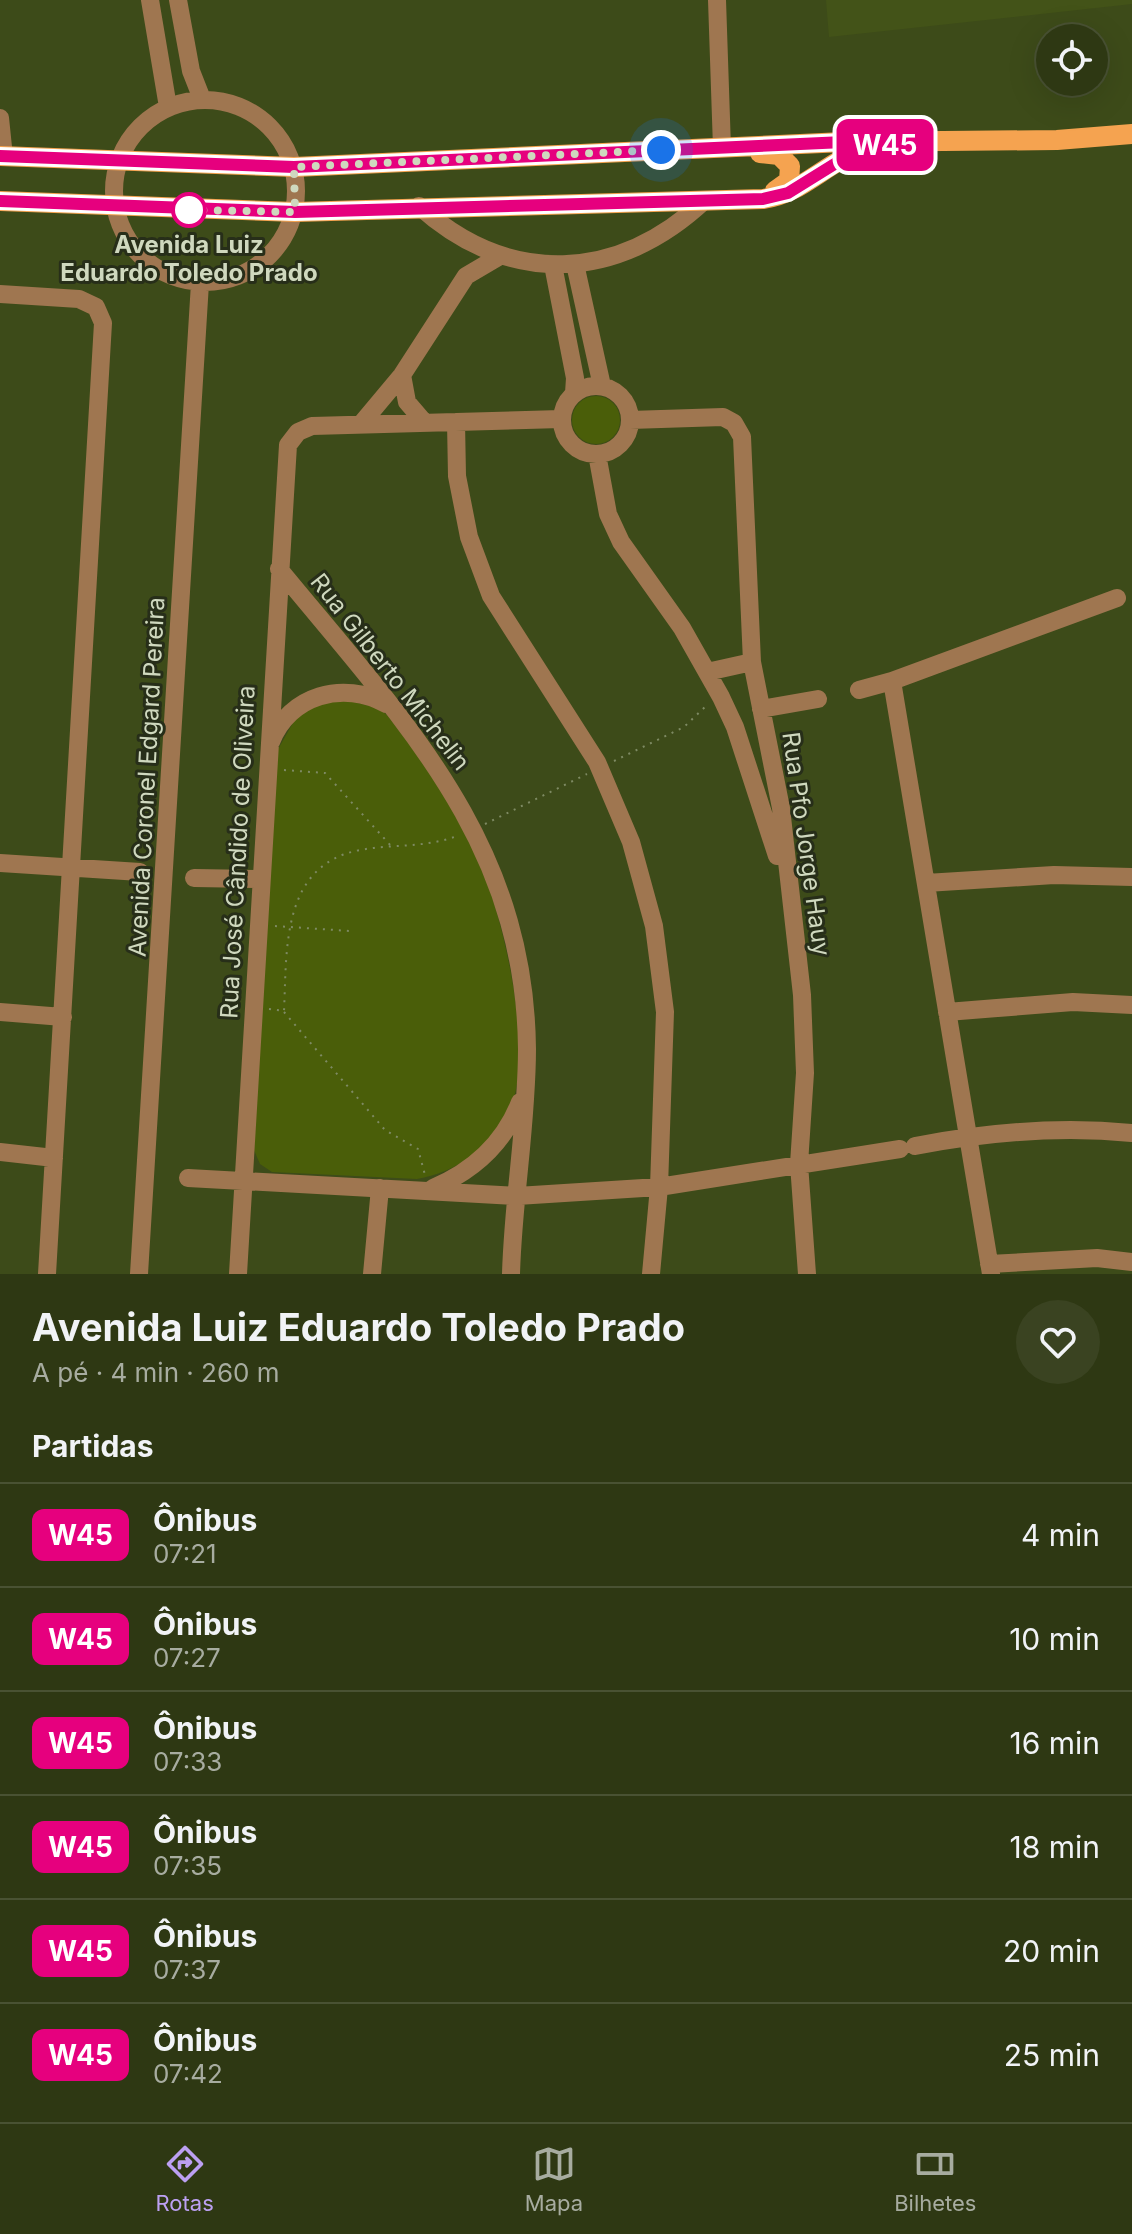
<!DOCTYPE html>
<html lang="pt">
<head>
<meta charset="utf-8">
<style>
	body { margin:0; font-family:Inter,sans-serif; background:#3a4321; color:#f1f3f6; height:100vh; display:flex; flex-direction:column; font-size:30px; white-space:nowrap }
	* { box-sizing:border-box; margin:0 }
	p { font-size:26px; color:#a7aca0 }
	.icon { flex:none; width:44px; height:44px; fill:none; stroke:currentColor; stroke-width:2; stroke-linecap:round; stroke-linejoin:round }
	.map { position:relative; height:1274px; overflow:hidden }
	.side { display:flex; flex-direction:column; background:#2e3813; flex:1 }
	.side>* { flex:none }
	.badge { padding:0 16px; border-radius:12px; font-size:28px; line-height:52px }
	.fabs { position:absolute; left:1036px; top:24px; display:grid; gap:16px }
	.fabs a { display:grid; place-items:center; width:72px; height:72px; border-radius:50%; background:#2e3813; box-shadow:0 8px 32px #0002,0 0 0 2px #495233; font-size:40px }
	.you { position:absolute; width:40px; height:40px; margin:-20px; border:6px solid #fff; border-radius:50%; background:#1a73e8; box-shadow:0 0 0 12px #1a73e833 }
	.map>.badge { position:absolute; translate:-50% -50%; box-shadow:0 0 0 4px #fff }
	h2 { padding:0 32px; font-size:30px; line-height:72px }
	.round { display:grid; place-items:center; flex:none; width:84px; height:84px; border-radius:42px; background:#3a4321 }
	.summary { display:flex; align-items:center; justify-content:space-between; height:136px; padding:0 32px }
	h1 { font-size:38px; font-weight:700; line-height:60px }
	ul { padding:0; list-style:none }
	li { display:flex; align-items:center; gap:24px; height:104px; padding:0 32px; border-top:2px solid #495233 }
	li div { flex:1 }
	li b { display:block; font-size:30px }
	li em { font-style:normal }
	li .badge { min-width:88px; font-weight:700; text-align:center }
	.tabs { display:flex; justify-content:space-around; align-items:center; height:112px; border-top:2px solid #495233; background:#2e3813; font-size:22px; color:#a7aca0 }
	.tabs a { display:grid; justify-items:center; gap:4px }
	.tabs .on { color:#bca0f2 }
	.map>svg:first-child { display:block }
</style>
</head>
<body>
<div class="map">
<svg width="1132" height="1274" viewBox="0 0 1132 1274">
	<rect width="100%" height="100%" fill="#3d4b19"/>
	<path fill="#435318" d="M826,0h306v4l-303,33z"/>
	<path fill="#4a5e09" d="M572 420a24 24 0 1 1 48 0a24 24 0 1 1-48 0Z
		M337,698l41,10 9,7c33,42 63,84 86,132 28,57 63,204 37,262 -16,38 -53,63 -93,70l-145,-7 -12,-8 -6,-14 23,-399 21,-37z"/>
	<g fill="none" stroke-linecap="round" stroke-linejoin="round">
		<path stroke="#7e8a63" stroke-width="2" stroke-dasharray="2 6" stroke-linecap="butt" d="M614,761l70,-34 23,-22
			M284,770l41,3 67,74
			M485,824l102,-50
			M275,926l75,5
			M269,1009l15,2c3,-62 -3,-146 76,-161 32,-6 65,-2 97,-14
			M284,1012l101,118 33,19 7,26"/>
		<path stroke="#9f7650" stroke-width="18" d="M150,0l18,107
			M178,0l13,71 11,28
			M717,0l5,148
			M114 191a91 91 0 1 1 182 0a91 91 0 1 1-182 0Z
			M0,118l4,39
			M419,206c90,81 199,76 286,-6
			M575,264l27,122
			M553,265l22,113 -1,15
			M0,294l79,5 17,8 7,16 -56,951
			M402,375l5,27 18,21
			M562 420a34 34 0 1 1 68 0a34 34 0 1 1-68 0Z
			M630,420l93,-3 11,6 8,14 10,225 29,146 21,187 3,78 -6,91 8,110
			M456,422l1,54 12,61 22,59 106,166 34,80 23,84 11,86 -6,175 -8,87
			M361,424l41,-49 64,-99 34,-20
			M597,454l11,60 13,28 61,86 39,69 14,30 42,129
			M279,569c123,150 246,272 248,480 0,75 -14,150 -16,225
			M707,672l45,-10
			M892,681l99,593
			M859,690l33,-9 225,-83
			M761,709l57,-10
			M271,742c18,-47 73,-62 115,-38
			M0,863l140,9
			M194,878l67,1
			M926,883l128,-8 78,2
			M0,1012l63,5
			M947,1012l126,-10 59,3
			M915,1146c72,-14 144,-20 217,-13
			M0,1152l54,6
			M188,1178l329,18 142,-9 241,-38
			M433,1188c40,-17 71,-45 87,-86
			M989,1264l108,-6 35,4
			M139,1274l61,-991
			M238,1274l50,-829 10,-13 14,-6 249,-7
			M372,1274l8,-86"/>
		<path stroke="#f5a350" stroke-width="20" d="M760,153l19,2 11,11 -1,15 -14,10
			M0,156l294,11 550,-25 213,-2 75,-6
			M0,201l295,11 468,-13c41,-5 67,-42 107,-51"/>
	</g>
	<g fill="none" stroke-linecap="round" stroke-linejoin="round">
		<g stroke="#fff" stroke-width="18">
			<path id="line" d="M0,156l294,11 550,-25 47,1 -37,9 -66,41 -25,6 -468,13 -295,-11"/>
		</g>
		<use href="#line" stroke="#e6007e" stroke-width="12"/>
		<path stroke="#cfd8be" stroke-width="8" stroke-dasharray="0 14.4" d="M189,210l106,2 -1,-45 367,-17"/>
	</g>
	<circle fill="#fff" stroke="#e6007e" stroke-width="4" cx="189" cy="210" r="16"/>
	<g text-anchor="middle" stroke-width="6" stroke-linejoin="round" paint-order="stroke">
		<g font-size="24" font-weight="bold" fill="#cfd8be" stroke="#272e19">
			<text x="189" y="253">Avenida Luiz<tspan x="189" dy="28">Eduardo Toledo Prado</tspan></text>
		</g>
		<g font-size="24" fill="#cfd8be" stroke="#272e19">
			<text transform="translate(390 672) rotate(52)" y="8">Rua Gilberto Michelin</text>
			<text transform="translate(147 777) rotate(-87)" y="8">Avenida Coronel Edgard Pereira</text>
			<text transform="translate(806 844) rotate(82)" y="8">Rua Pfo Jorge Hauy</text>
			<text transform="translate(238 852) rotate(-87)" y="8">Rua José Cândido de Oliveira</text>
		</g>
	</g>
</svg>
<div class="fabs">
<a><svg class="icon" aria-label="locate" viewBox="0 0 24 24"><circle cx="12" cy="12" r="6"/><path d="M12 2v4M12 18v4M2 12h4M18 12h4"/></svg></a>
</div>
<div class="you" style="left:661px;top:150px"></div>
<b class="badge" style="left:885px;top:145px;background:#e6007e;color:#fff">W45</b>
</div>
<section class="side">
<div class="summary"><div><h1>Avenida Luiz Eduardo Toledo Prado</h1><p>A pé · 4 min · 260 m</p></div><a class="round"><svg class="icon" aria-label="heart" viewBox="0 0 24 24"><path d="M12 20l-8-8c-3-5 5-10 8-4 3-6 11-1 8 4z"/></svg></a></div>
<h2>Partidas</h2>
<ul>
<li><span class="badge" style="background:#e6007e;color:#fff">W45</span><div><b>Ônibus</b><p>07:21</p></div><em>4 min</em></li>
<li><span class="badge" style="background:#e6007e;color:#fff">W45</span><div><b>Ônibus</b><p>07:27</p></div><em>10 min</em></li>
<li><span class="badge" style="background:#e6007e;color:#fff">W45</span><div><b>Ônibus</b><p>07:33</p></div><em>16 min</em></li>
<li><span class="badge" style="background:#e6007e;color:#fff">W45</span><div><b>Ônibus</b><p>07:35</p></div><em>18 min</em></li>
<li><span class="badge" style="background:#e6007e;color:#fff">W45</span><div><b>Ônibus</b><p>07:37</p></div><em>20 min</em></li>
<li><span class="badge" style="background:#e6007e;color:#fff">W45</span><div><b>Ônibus</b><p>07:42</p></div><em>25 min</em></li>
</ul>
</section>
<nav class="tabs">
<a class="on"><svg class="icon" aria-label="directions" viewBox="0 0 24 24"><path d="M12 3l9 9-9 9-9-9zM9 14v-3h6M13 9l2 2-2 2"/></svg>Rotas</a>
<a><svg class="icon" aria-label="map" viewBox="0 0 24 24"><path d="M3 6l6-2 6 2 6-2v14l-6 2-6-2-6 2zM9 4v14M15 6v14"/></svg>Mapa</a>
<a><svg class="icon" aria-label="tickets" viewBox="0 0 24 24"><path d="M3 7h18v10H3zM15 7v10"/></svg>Bilhetes</a>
</nav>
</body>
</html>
